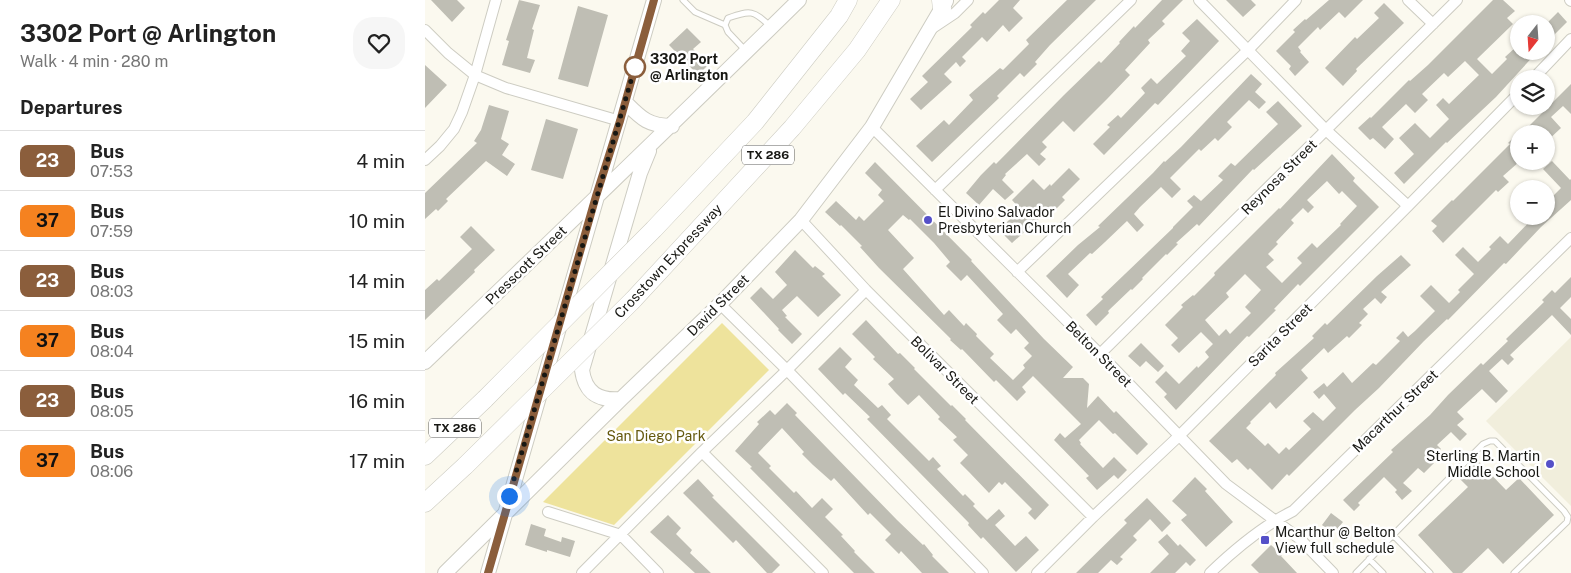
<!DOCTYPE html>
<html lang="en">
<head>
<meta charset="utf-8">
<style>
	body { margin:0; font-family:"Public Sans",sans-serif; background:#f6f6f6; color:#222; height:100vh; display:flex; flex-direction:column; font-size:19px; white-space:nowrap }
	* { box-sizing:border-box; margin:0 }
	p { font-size:16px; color:#767676 }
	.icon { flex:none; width:28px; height:28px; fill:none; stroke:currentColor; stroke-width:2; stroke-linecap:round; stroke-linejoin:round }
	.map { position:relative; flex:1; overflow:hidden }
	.panel { display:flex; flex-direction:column; background:#fff; width:425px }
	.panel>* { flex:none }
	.badge { padding:0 10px; border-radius:8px; font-size:18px; line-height:32px }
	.needle { width:32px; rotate:197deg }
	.tools { position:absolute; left:1085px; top:15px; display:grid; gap:10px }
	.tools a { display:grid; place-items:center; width:45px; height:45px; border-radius:50%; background:#fff; box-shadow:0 1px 4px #0004; font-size:25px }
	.you { position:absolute; width:25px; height:25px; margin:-12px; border:4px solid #fff; border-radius:50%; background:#1a73e8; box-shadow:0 0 0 8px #1a73e833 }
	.map>.badge { position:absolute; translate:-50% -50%; box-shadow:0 0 0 2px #fff }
	h2 { padding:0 20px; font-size:19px; line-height:45px }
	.round { display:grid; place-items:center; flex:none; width:52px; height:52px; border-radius:20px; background:#f6f6f6 }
	.overview { display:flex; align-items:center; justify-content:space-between; height:85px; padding:0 20px }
	h1 { font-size:24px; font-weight:700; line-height:38px }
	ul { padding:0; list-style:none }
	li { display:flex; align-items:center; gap:15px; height:60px; padding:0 20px; border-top:1px solid #e0e0e0 }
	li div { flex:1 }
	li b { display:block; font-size:19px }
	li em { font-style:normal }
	li .badge { min-width:55px; font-weight:700; text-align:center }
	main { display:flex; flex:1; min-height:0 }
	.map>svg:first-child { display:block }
</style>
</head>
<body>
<main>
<section class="panel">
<div class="overview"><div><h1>3302 Port @ Arlington</h1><p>Walk · 4 min · 280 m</p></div><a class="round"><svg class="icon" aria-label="heart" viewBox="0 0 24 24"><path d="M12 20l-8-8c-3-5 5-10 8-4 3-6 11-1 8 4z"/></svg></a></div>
<h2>Departures</h2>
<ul>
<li><span class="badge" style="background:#8b5e3c;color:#fff">23</span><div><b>Bus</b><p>07:53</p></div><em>4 min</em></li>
<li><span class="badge" style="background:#f58220;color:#111">37</span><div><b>Bus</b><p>07:59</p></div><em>10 min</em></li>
<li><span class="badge" style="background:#8b5e3c;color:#fff">23</span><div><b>Bus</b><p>08:03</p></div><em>14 min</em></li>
<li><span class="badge" style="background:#f58220;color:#111">37</span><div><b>Bus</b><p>08:04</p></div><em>15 min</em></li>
<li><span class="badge" style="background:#8b5e3c;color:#fff">23</span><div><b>Bus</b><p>08:05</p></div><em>16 min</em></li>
<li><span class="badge" style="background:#f58220;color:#111">37</span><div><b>Bus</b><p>08:06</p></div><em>17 min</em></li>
</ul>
</section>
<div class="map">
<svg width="1146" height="573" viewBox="0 0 1146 573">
	<rect width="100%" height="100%" fill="#fbf9ef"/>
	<path fill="#f1eedc" d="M1146,337v169l-85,-85z"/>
	<path fill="#eee39c" d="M297,323l47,47 -155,155 -71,-23z"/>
	<path fill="#bfbeb4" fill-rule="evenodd" d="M6,0h26l8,8 -13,14z
		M94,0l21,5 -8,24 2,1 -7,28 8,2 -5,13 -28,-8 7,-24 -3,-1z
		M574,0h21l-7,8 10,10 -14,14 -6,-7 -16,17 -5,-5 -20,20 4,4 -6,6 -4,-5 -12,12 8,8 -31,28 -11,-11 18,-17 -6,-6 50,-49 -2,-2 13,-13 2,2z
		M642,0h29l-46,45 -15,17 2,2 -13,13 -4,-4 -23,23 2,2 -67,64 -16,-16 28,-26 5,5 24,-25 -4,-5 31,-27 3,2 26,-26 -3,-4z
		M737,0h21l-21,21 3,3 -17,16 2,3 -25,27 5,5 -23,24 -33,33 -11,-11 -21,21 5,5 -7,7 6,5 -7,7 -12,-12 -22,20 1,1 -4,5 12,12 -9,8 -12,-11 -14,16 -13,-12 15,-18 13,-13 2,2 68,-69 35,-34 2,2 19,-20 -1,-1 15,-16 1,2z
		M801,0h25l5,5 -13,12z
		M904,0h34l-18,18 -6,-6 -19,18 -2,-3 -20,20 3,4 -1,1 9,10 -14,14 -6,-7 2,-3 -15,-15 19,-19 -2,-2 12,-11 1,1z
		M1068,0h10l12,11 -8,7 6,6 -36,35 15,15 15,-15 -2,-2 11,-10 3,4h19l-42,46 -49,46 -1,-1 -42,42 -10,-11 20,-19 -15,-16 16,-15 15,15 19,-19 -13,-14 7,-7 6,6 30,-29 -14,-14 -17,16 -4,-4 -22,21 6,6 -13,13 -9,-9 -24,23 12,12 -9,10 -12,-11 -3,2 -12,-12 12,-11 1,1 38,-38 1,1 18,-16z
		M959,3l20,20 -48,46 1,2 -14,15 -18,-18 30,-31 2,2 22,-21 -5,-5z
		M153,6l30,9 -20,72 -30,-8z
		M1133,12l9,10 -21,21v-19z
		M772,19l22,22 -61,64 -3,-2 -51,52 -11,-11 17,-17 -3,-2 11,-10 3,3 24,-25 -4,-5 10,-10 6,6 29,-28 -5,-5 9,-10 -8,-8z
		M262,28l14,14 -8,7 15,16 -10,10 -29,-30z
		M0,65l22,20 -22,23z
		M826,74l11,10 -7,8 11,10 -7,7 -10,-9 -22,22 5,5 -14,14 -3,-3 -14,13 -2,-2 -29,29 11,11 -9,9 -11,-11 -21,20 -6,7 10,11 -7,7 -10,-11 -22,21 -13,12 -2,-1 -22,21 11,11 -12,13 -21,-22 32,-31 22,-18 -2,-1 55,-53 11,-12 1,1 16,-15z
		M1146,84v30l-8,-8 -12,11 10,11 -15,14v-8h-25z
		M853,101l24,25 -48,44 -1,-1 -54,57 -2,-2 -21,19 2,1 -11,11 -1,-1 -24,24 1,1 -11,11 -1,-1 -23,22 1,2 -13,13 -10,-11 17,-16 -2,-2 72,-69v-1l20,-20 -6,-6 7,-6 7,6 22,-21 -5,-4 13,-13 4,3 43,-42 -12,-12z
		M64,105l20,6 -8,28 8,5 -7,11 13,9 -8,12 -21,-15 -40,38 2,2 -10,10 -2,-2 -11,10v-26l52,-50 -3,-2 7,-11z
		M121,119l32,10 -15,50 -32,-9z
		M1094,132v30l-16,14 6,6 -11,10 -2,-2 -53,53 -11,-12 5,-5 -6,-5 21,-21 1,1 57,-57 -2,-1z
		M907,154l23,24 -2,3 26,26 -79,79 -2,-2 -24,25 2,1 -27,27 -2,-1 -71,74 -12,-13 3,-3 -12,-12 11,-11 13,13 18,-18 1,2 11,-11 -4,-5 8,-8 -12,-12 -22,21 -8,-8 7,-7 -13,-13 18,-18 -2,-2 12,-10 1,1 21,-21 -1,-2 65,-65 1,1zM902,181l12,13 3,-3 15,15 -17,18 1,1 -24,23 -5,-5 -15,15 5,5 -20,20 -16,-16 8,-7 -6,-6 10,-10 -2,-2 18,-19 -3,-3 12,-12 5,5 6,-6 -7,-7zM820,274l16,16 -16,17 6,6 -21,21 -4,-5 -7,7 -14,-16 24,-23 -3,-4z
		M1127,161l18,19 1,-1v21l-30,27 -35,37 -2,-1 -56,57 -1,-1 -23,22 -45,47 -24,22 -66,66 -2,-2 -15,16 -22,-22 -2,2 -11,-11 -5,4 -23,-22 67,-66 -1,-2 39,-35 -2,-2 13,-13 2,2 50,-49 24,-21 10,10 -30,27 6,5 -6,7 -6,-6 -12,11 5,5 -9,9 3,2 -13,13 -2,-2 -19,17 -4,-5 -23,22 7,8 -32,31 -6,-7 -20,20 1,1 -5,5 19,18 3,-3 11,11 7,-7 3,3 22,-21 -8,-8 10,-9 10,9 13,-13 -12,-14 -5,5 -6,-7 11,-9 3,4 16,-15 9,11 21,-20 3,2 24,-24 -4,-3 7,-7 5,6 7,-6 20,-20 -15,-15 11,-11 18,18 11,-11 -2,-2 16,-16 -19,-19 8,-8 15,15 13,-13 -2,-2 11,-11 8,8 27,-28h11v-13l15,-15 -18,-19z
		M450,162l97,98 -1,1 73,78 29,28 -10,11h20l6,6 -2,24 11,-12 16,17 2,-2 32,33 -11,11 -22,-22 -2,1 -14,-14 -20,20 2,3 -1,1 23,24 11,-11 13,13 -9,9 -4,-4 -17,15 -11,-12 3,-2 -35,-36 6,-7 5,5 16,-14 -48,-48 -11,11 4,5 -9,9 -21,-21 -2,2 -32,-33 -1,1 -11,-10 1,-1 -72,-71 -19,-21 2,-1 -21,-21 -1,1 -15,-14 11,-11 20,19 3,-4 5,5 20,-20 -6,-6 4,-5 -17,-17zM478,215l6,5 1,-1 24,24 16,19 -4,4 15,15 6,-6 36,39 -6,6 14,14 5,-5 13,14 -5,5 8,8 -9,9 2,3 -12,12 -23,-22 4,-4 -18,-18 1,-2 -11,-11 -2,3 -15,-16 -5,5 -41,-46 11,-11 -26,-28z
		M644,168l11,11 -18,18 3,3 -10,10 -3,-3 -40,36 -13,-13 21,-21 -8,-9 21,-21 11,11 6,-6 1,2z
		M46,226l24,24 -21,20 1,2 -50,48v-30l12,-11 2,2 33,-32 -12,-12z
		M370,250l18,18 2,-2 10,8 -3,2 19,19 -23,22 -21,-21 -15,14 5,6 -2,1 17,17 -10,10 -14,-14 1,-1 -29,-31 11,-11 12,12 14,-14 -12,-13z
		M1146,277v20l-11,11 11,11v16l-19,-20 -42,40 4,4 -6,6 -6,-6 -13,12 19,20 -12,12 -14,-14 -25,23 7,7 -7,6 10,9 -7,7 -9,-9 -14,13 4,4 -10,10 3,4 -10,10 -6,-5 -15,15 9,8 -10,9 -7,-8 2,-2 -13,-13 -26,26 2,2 -6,6 -11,-11 50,-48 -2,-2 39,-35 18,-20 33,-32 2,2 25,-24 -2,-2 38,-37 -2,-2 10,-10 3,3z
		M441,320l32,34 2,-1 15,15 -1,1 37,37 1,-1 14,14 -1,1 84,85 -14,15 -7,-7 4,-4 -27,-27 -3,3 -3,-3 -10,11 -20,-21 -9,-9 8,-8 -15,-15 4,-3 -19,-18 2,-2 -21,-22 -11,10 -13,-13 -7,-8 6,-5 -21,-20 2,-2 -23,-23z
		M716,343l23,23 -6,6 -12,-11 -6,6 -12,-11z
		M415,347l12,12 -7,8 13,13 -4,5 24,23 4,-3 9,10 -4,4 42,42 4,-4 8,9 -4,3 26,27 2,-2 10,10 -2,2 14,14 12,-11 6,7 -10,9 20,21 11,-10 13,14 -23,22 -33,-35 -2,2 -13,-14 1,-2 -102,-104 3,-2 -25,-24 -2,2 -25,-26z
		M362,403l10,10 -2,2 102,105 26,25 1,-1 9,11 -1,1 17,17h-27l-21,-22 -2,3 -14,-14 6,-6 -21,-21 -2,2 -34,-37 -3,3 -18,-16 -11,-11 2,-2 -22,-24 -24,25 13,13 -2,2 25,25 2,-2 16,17 10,-10 11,11 -8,8 18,18 -2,1 14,15 -1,1 21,21h-21l-104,-105 2,-1 -17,-16 24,-27 -2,-2 13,-12 5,5z
		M1053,461l28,29 13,-12 35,37 -51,49 -15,-16 -26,25h-9l-35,-38 50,-48 -9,-9z
		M770,477l12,12 -2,2 28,31 -27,25 -25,-27 6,-5 -15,-14z
		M273,479l16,17 -2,1 68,68 -8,8h-5l-31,-33 -3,3 -50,-50z
		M722,498l24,25 -9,9 -12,-13 -17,17 4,4 -17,17 3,2 -6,6 -6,-5 -13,13h-22l51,-50 -3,-3z
		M906,513l12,9 -10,12 -11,-9z
		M243,515l13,13 -5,6 16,16 -2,3 21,20h-16l-45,-41z
		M106,524l15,5 -2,7 17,6 1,-5 13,4 -5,16 -23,-7v2l-22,-7z
		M742,534l11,12 2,-2 16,16 -6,6 -4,-4 -11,11h-25l19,-19 -11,-12z
		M846,545l11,10 -1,1 16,17h-38l-8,-8z"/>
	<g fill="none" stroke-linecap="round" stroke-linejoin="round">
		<g stroke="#cdccc2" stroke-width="7">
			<path id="lane" d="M258,0l12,12 30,13
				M320,50l-17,-18 -3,-7 3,-7c23,-8 25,-8 43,9
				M968,535l90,-91 7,-3h5l69,70 4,6 -1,5 -53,51
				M944,559l14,14
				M931,573l37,-38 37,38"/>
		</g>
		<g stroke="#cdccc2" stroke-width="12">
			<path id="street" d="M774,0l127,130 82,76
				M983,0l25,24
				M1145,0l1,1
				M506,29l24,-16 13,-13
				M0,30l23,23 27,22 31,13 114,33
				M1108,79l38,-40
				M447,127l228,227 126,130 74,55 33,34
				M0,160l15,-14 14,-17 8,-17 13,-37 21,-75
				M510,190l196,-190
				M376,220l65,70 227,227
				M592,272l232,-223 47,-49
				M295,304l67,66 196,203
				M675,354l357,-354
				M277,452l121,121
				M123,512l73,23 37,38
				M157,573l120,-121 85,-82 79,-80
				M612,573l56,-56 86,-81 229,-230 111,-113
				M785,573c25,-24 52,-47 83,-62l278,-273"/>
		</g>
		<g stroke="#cdccc2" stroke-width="16">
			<path id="secondary" d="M200,102c16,16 23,24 47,24
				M0,362c125,-120 250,-240 374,-362
				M196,399c-22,2 -36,-6 -39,-29l58,-197 9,-22
				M20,573l176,-174 99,-95 81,-84 71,-93 74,-126
				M63,573l166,-573"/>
		</g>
		<g stroke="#cdccc2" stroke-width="19">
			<path id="highway" d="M516,0l1,9
				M229,229l101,-107 84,-106 9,-16
				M208,300l159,-172 65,-78 34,-50
				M0,456l60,-57
				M0,503l41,-38"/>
		</g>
		<use href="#lane" stroke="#fff" stroke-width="5"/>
		<use href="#street" stroke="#fff" stroke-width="10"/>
		<use href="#secondary" stroke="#fff" stroke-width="14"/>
		<use href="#highway" stroke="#fff" stroke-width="18"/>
		<g stroke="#cdccc2" stroke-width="19" stroke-linecap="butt">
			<path id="highway-bridge" d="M60,399l169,-170
				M41,465l167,-165"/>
		</g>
		<use href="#highway-bridge" stroke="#fff" stroke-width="18"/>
	</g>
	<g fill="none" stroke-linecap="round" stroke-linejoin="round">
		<g stroke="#fff" stroke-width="11">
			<path id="line" d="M63,573l108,-377 24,-75 34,-121"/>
		</g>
		<use href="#line" stroke="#8b5e3c" stroke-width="8"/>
		<path stroke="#171713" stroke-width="5" stroke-dasharray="0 9" d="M84,496l126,-429"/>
	</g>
	<circle fill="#fff" stroke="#8b5e3c" stroke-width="2.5" cx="210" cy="67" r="10"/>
	<g fill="#5550c8" stroke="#fff" stroke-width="2">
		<circle cx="503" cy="220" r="5"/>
		<circle cx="1125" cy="464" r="5"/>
		<rect x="835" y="535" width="10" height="10" rx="2.5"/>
	</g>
	<g text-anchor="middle" stroke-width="5" stroke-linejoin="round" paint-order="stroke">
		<g fill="#fff" stroke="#5d5d5a" stroke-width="1">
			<rect x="317" y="145.5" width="52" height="19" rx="4"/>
			<rect x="4" y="418.5" width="52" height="19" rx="4"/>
		</g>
		<g font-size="12" font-weight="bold" fill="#171713">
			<text x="343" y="159">TX 286</text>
			<text x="30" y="432">TX 286</text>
		</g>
		<g font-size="14" font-weight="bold" fill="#171713" stroke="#fff" text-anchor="start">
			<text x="225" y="64">3302 Port<tspan x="225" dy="16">@ Arlington</tspan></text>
		</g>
		<g font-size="14" fill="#171713" stroke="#fff">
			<text transform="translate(854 177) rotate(-45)" y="5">Reynosa Street</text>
			<text transform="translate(243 261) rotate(-47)" y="5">Crosstown Expressway</text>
			<text transform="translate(101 265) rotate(-44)" y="5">Presscott Street</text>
			<text transform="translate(293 305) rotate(-45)" y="5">David Street</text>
			<text transform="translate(855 335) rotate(-45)" y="5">Sarita Street</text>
			<text transform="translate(674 354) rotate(45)" y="5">Belton Street</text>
			<text transform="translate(520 370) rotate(45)" y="5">Bolivar Street</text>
			<text transform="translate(970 411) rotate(-44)" y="5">Macarthur Street</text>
		</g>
		<g font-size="14" fill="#171713" stroke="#fff" text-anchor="start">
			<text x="513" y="217">El Divino Salvador<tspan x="513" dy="16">Presbyterian Church</tspan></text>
			<text x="1115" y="461" text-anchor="end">Sterling B. Martin<tspan x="1115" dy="16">Middle School</tspan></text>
			<text x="850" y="537">Mcarthur @ Belton<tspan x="850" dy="16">View full schedule</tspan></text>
		</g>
		<g font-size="14" fill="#64580d" stroke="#fff">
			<text x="231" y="441">San Diego Park</text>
		</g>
	</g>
</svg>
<div class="tools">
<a><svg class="needle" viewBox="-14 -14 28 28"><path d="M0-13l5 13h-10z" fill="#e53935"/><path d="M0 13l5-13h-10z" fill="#767676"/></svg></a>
<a><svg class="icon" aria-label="layers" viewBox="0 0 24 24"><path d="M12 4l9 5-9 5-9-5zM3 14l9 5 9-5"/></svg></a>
<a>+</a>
<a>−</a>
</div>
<div class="you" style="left:84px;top:496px"></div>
</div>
</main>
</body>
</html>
